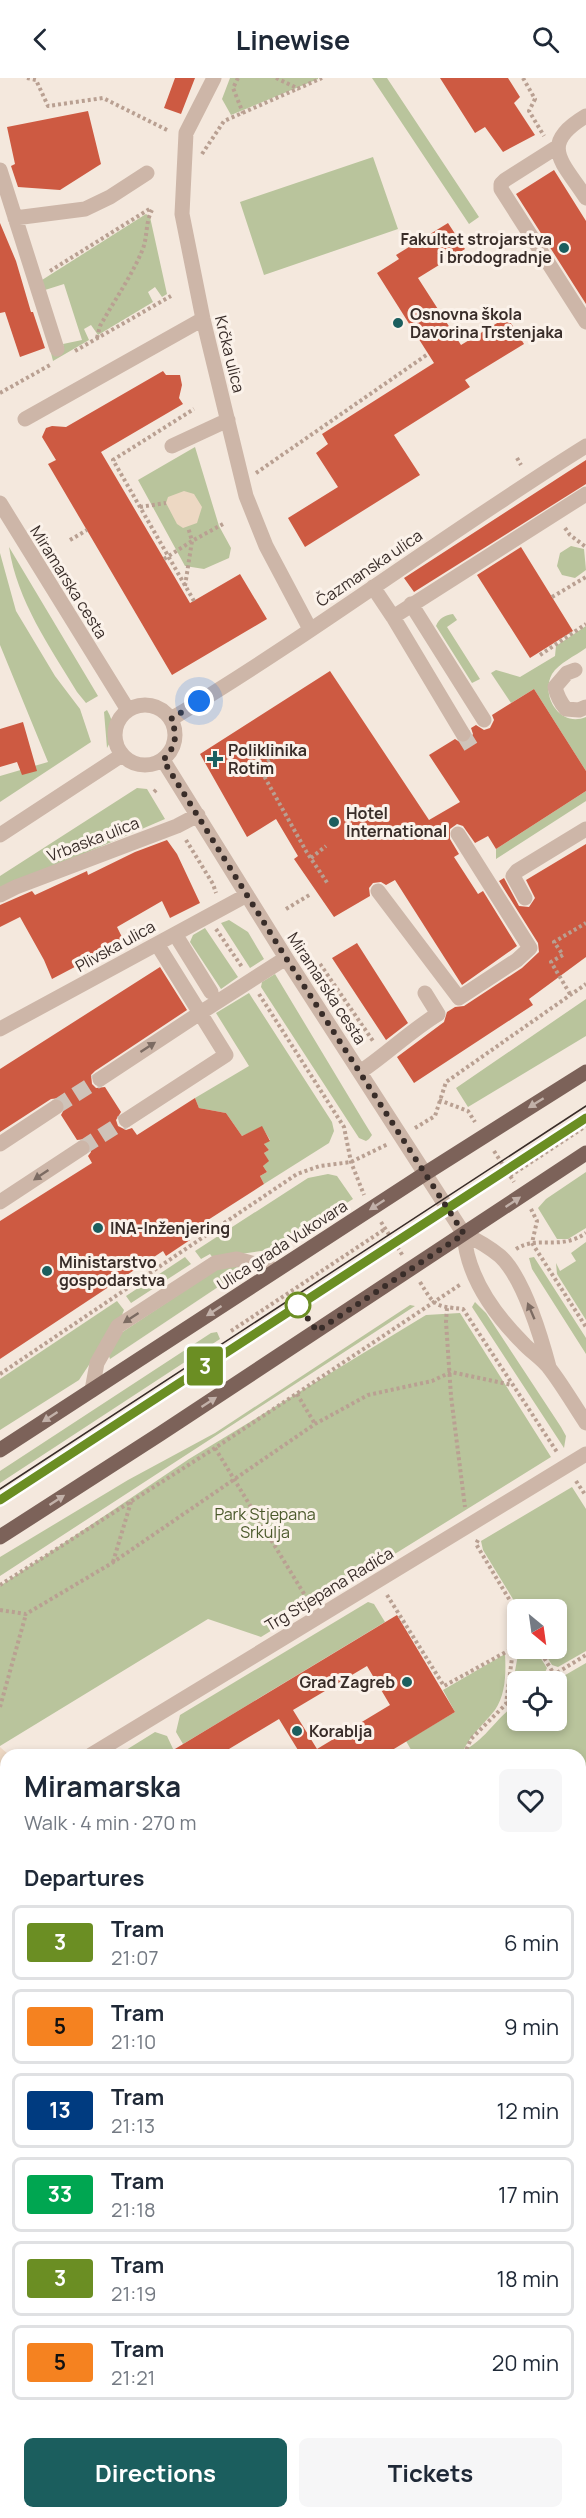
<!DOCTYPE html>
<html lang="en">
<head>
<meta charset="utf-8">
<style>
	body { margin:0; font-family:Manrope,sans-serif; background:#f6f6f7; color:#1f2937; height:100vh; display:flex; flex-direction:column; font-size:22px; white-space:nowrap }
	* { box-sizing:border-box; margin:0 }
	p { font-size:20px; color:#747a83 }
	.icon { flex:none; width:33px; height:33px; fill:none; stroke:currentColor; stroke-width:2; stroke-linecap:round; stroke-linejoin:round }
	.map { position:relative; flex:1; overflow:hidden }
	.details { position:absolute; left:0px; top:1671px; width:586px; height:770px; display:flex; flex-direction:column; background:#fff; border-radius:18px 18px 0 0; box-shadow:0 3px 9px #0003 }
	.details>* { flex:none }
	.badge { padding:0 12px; border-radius:4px; font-size:21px; line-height:39px }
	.needle { width:39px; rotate:151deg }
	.buttons { position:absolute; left:507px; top:1521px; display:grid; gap:12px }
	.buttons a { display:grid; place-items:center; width:60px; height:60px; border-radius:9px; background:#fff; box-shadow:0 3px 9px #0003; font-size:30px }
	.you { position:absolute; width:30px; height:30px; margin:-15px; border:4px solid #fff; border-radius:50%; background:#1a73e8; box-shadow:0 0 0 9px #1a73e833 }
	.map>.badge { position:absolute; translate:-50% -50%; box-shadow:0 0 0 3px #fff }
	h2 { padding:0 24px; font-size:22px; line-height:54px }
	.round { display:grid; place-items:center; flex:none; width:63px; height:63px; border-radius:9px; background:#f6f6f7 }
	.summary { display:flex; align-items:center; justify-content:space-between; height:102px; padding:0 24px }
	h1 { font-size:28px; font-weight:700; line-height:45px }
	.action { display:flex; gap:12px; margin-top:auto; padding:12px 24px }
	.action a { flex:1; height:69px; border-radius:9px; background:#1b5e5e; color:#fff; font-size:24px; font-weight:700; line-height:69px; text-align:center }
	.action a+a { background:#f6f6f7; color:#1f2937 }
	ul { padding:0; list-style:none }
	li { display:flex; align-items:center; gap:18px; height:75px; margin:0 12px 9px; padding:0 12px; border:3px solid #e0e1e3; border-radius:9px }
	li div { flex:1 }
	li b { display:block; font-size:22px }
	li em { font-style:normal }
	li .badge { min-width:66px; font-weight:700; text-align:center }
	header { display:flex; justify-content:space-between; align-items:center; height:78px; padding:0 24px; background:#fff; font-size:27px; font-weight:700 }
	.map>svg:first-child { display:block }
</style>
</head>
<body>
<header><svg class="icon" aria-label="back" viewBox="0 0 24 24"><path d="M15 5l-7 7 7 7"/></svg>Linewise<svg class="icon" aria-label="search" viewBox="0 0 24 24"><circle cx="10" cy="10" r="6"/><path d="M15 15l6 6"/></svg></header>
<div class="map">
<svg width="586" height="2440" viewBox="0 0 586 2440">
	<rect width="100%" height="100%" fill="#f4e8dd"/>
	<path fill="#b9c49c" d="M230,0h88v1l-87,36 -9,-16z
		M372,0h15l92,139 -10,7z
		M373,79l25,72 -134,46 -24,-73z
		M146,136l4,3 17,77 -5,3 -7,-10 -7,5 5,10 -55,33 -7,-10 -7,4 5,11 -36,21 -2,-8 13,-5 -1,-4 19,-4 -18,-56 -19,6 -3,-10z
		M195,369l24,79 12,22 -2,10 -25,11 -19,-3 -47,-86z
		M571,468l13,3 2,21 -11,8 -13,-3 -5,-9 3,-13z
		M9,469l89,149 -12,7 -9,-11c-27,-45 -60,-91 -68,-145z
		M0,475l16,58 39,65 25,33 11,33 -91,60v-26l48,-14 -48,-117z
		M453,536l4,6 -10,7 33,52 -8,4 -36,-57c3,-8 9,-11 17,-12z
		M586,548v22c-11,8 -27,15 -34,26 -12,22 8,54 34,43v54l-52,-82 -23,14 -20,-30 5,-3 24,7 35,-21 1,-10z
		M107,632c8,14 8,24 0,38l-3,-36z
		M137,710l10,1 18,30 -165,71v-14z
		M586,713v10l-90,58v-10z
		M229,842l19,12 16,27 -14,9 -29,-45z
		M205,850l33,49 -17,12 -31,-47 3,-7z
		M275,896l89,148 8,13 -3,4 -3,2 -7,-3 -98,-151 1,-5z
		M249,915l83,129 2,9 -5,12 -65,41 -4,-8 7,-4 -4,-6 5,-5 -4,-8 5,-3 -5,-6 6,-4 -8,-13 -20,9 -16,-23 -27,-5 -4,-10 54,-32 -33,-53z
		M586,921v37l-118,71 -12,-19z
		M586,1094v56l-18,11h-11l-19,-31 8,-9z
		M328,1096l9,2 16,23 -74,47 -11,4 -55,8 -3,-4 -9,5 -6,-8 113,-73z
		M586,1164v78l-29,-46 -1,-11 4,8 16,-10 -5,-8z
		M185,1179l6,7 -60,39 -5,-7z
		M534,1179l52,81v16l-54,-85 -3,-11z
		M220,1189h24l1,2 -135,90 -1,-3 9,-21z
		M117,1223l7,9 -2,5 -43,65 -79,50v-51z
		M475,1224l11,11 75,114 5,9 -2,12 -92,-141z
		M410,1227l5,1 -415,270v-19l128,-77 87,-47z
		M460,1235l91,144 -290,180 -53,-18 -208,127v-160l189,-127 237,-144z
		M217,1254l3,7 -220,144v-12l211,-138z
		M572,1409l14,22v142l-28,16 -6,-2 -10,-16 14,-1v-38l-37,-1 -36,-59 -2,-9z
		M368,1524l6,2 11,18 -202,122 -7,-12 4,-17z
		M519,1571h16l12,19 -3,7 -10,6 -16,1 -1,10 -3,2 -3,-1z
		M505,1576c1,18 1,40 -10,56 -11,14 -24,24 -32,41 24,-12 32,-33 54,-47l1,16h38l-1,-39 31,-18v245h-6v-153h-166l-8,-14 49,-29 -12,-22z
		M155,1654l12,4 7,15 -6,4h-50z
		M581,1866l5,9v88l-5,1z
		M581,1977l5,10v59l-5,-9z"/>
	<path fill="#edd8c3" d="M184,413l10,3 8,13 -5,16 -14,5 -6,-4 -11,-21 2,-6z
		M0,1669l9,8h-3v430l-6,2z"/>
	<path fill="#cd5a42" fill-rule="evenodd" d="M175,0h20l-14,36 -17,-6z
		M440,0h68l12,19 -6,6 21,32 -32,17 -18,-25 -10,6z
		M88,33l13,53 -41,26 -42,-3 -7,-21 4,-2 -8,-37z
		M554,92l32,51v83l-70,-110z
		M0,145l16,38 15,51h2l12,36 -25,9 -15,-45 -5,1z
		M448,145l17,26 -47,29 43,67 46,-28 17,27 -59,36 5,7 -76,48 26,40 -115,72 -17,-29 50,-31 -22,-34 12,-9 -6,-10 112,-71 -57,-90 22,-14 -3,-4z
		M163,293l3,4h14l2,10 -3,13 4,6 -82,48 89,151 50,-29 27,45 -95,56 -124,-211 8,-4 -14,-23 4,-9 6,-2 14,1z
		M586,382v24l-172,108 -10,-14z
		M521,469l52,84 -43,27 -53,-83z
		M330,593l99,149 31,-18 -31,-47 26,-16 8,5 5,-2 5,-8 -2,-6 5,-3 8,5 6,-2 4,-8 -2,-5 42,-26 52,82v20l-90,58 -8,-13 -13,7 -12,-17 -6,-2 -7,5v10l9,15 -5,3 24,37 5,-3 34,55 -55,39 -67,-105 -9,5 -5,-3 -8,1 -4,5 1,8 -36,21 -40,-58 4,-3 -22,-37 -29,18 -47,-83z
		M23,644l14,49 -15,4 -5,-13 -17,5v-38z
		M167,762l10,14 23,49 -30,15 -8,-17 -45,26 7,14 -72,38 -8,-19 -24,-43 -20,10v-22l32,-14 3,4 52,-24 1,4 47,-23z
		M586,766v113l-57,42 4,6 -119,78 -17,-26 47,-35 3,-10 8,-5 9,-1 58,-38 17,-16 -1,-9 -39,-62 5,-3 15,28 10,1 6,-9 -9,-18z
		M357,865l51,80 -22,17 -54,-82z
		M160,889l27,43 -92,61 -4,4 1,9 4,4 9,-1 16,25 -5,8 2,6 8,4 6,-2 5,7 58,-37 4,10 27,5 16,23 20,-10 8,15 -6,3 5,6 -5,3 5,8 -6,5 4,6 -7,4 4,8 -78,50 4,6 -24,16 -3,-5 -163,108v-138l92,-58 -4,-7 3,-4 -1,-9 -4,-4 -9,1 -16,-25 5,-9 -6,-8 -9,1 -51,33v-63z
		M397,1537l58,97 -71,43h-83l-22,-36 -60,36h-54zM367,1588l23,39 -73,44 -24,-39z"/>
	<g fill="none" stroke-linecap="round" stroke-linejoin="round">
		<path stroke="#cfc3b9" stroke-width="15" stroke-dasharray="15 8" stroke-linecap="butt" d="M463,656l8,13
			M56,1029l44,-28
			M82,1070l44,-28"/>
		<path stroke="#b9a092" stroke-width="4" stroke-dasharray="3 3" stroke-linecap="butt" d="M27,0l9,2 12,26 55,-8 66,33
			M238,0l-5,10 10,25
			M276,0l23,11
			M523,0l12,21 -6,12 15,25
			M202,76l22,-33 98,-43
			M50,193l101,-63
			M97,260l3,-12c14,-25 31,-49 42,-75 6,-14 3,-28 10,-41
			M75,273l96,-55
			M0,315l50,-28
			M517,380l4,7
			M256,395l172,-119
			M140,429l26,-4
			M565,450l5,7 16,12
			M70,462l17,-10
			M164,481l28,-18 -4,-14
			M185,508l7,-45 31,-17
			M552,519l34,-20
			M194,523l-81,-141 81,-51
			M540,577l46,-31
			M290,669l-31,20 47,84 22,33
			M154,714l3,-3
			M186,762l27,44 3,9
			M311,780l15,-12
			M286,831l25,-15
			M216,851l26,38
			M320,886l53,77
			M259,916l85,133 7,35 13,33
			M570,916l-19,-32 12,-7 -9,-13 32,-19
			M439,1022l29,11 7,11
			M415,1050l20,-12 11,-34 140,-98
			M494,1073l20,31
			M510,1098l76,-50
			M531,1131l6,12 -5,22 54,84
			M381,1144l22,34
			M516,1171c22,-14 44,2 70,-16
			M420,1204c15,25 15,24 43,27l94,143
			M447,1230l-1,14 5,74 14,111
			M231,1253l154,-102
			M0,1296l297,-200 23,-8 31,-4 37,-18
			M297,1316l18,30
			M215,1370l94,154
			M576,1403l10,15
			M478,1462l-2,4 42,70
			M113,1484l18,-60
			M0,1507l215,-137 246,-164
			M387,1517l57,91 71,-39
			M0,1532l26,4 86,-51 203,-139 53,-29 64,-14 19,-9 61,13
			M538,1570l16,26
			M542,1604l44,-27
			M506,1626l12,-7
			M0,1629l26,-93
			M464,1677l7,-16 35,-35 6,-46 6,-16
			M0,1749l6,10
			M0,1800l6,-11
			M580,1804l6,-4
			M0,1806l6,10
			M580,1833h6
			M580,1854l6,-4
			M0,2166l6,11
			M0,2421l7,19"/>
		<path stroke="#cdb6a8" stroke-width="15" d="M214,0l-28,55 -4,81 21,105 43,177 20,50 44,83
			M586,38c-48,29 -24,45 0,82
			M557,69l-52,33 -4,4v5l85,133
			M0,92l57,179
			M15,140l70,-9 25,-12 37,-24
			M25,341l178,-100
			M172,368l56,-26
			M0,425l128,207
			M373,509l20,30 193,-123
			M411,526l73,116
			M393,539l70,117
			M575,592l-8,3 -12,14c2,9 5,15 11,22l13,1 7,-3
			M115 657a30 30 0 1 1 60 0a30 30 0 1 1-60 0Z
			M171,641c142,-85 274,-185 415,-273
			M163,682l123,198 178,276c3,42 30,80 59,109 8,9 20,16 27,26 13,17 24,36 36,54
			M0,757l122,-80
			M378,813l81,107 58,-38 13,-12 -72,-114
			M0,817l16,-8 161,-61 21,-11
			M525,820l-12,-22 4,-5 69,-42
			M175,856l36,58
			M157,866l43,69 86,-55
			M0,951l247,-134
			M360,994c27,-18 50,-41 78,-58l-13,-21
			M100,1001l100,-66 26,42 -100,65
			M0,1066l56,-37
			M0,1124l82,-54
			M464,1156c13,6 25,13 36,22 23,21 41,81 49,111
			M92,1312l5,-27 21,-37 97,-63 22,-4 39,11
			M91,1677l495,-301
			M0,2064h6
			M0,2116l6,-7
			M0,2131l6,12
			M580,2185l6,9
			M0,2322l6,-3
			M580,2325l6,-4
			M0,2363l6,12
			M32,2434l3,6
			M155,2434l3,6
			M449,2434l4,6"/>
		<path stroke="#7c6259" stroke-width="15" d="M0,1372l426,-277 160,-101
			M0,1459l160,-103 426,-281"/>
		<path stroke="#392d29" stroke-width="1.5" d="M382,1173l204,-133
			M0,1411l586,-383
			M0,1422l188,-123"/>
	</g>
	<defs><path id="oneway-solid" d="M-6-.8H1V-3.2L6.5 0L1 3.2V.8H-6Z" transform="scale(1.5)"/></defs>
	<g fill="#7c6b62">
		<use href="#oneway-solid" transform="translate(148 969) rotate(-33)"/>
		<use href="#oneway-solid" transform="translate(41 1097) rotate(146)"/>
		<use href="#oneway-solid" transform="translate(531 1233) rotate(-113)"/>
		<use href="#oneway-solid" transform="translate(131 1240) rotate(147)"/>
	</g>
	<g fill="#c2b1a9">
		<use href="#oneway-solid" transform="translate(536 1025) rotate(148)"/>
		<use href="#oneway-solid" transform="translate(513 1124) rotate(-34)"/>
		<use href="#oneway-solid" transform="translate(377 1127) rotate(147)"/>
		<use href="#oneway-solid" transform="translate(214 1233) rotate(147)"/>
		<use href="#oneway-solid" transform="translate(209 1324) rotate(-33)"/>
		<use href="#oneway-solid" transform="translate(50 1339) rotate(147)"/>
		<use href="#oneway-solid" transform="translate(57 1422) rotate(-33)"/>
	</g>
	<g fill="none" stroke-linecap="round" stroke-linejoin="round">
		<g stroke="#fff" stroke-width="14">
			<path id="line" d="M0,1422l586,-382"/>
		</g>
		<use href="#line" stroke="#6b8e23" stroke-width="9"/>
		<path stroke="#392d29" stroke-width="6" stroke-dasharray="0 10.8" d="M199,623l-28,18c7,16 5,28 -8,41l123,198 178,276 -147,97 -19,-26"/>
	</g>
	<g fill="#1b5e5e" stroke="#fbf2ea" stroke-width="2">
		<circle cx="564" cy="170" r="6"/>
		<circle cx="398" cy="245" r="6"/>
		<path d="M212 672h6v6h6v6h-6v6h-6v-6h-6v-6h6z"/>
		<circle cx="334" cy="744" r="6"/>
		<circle cx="98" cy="1150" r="6"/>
		<circle cx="47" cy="1193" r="6"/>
		<circle cx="407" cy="1604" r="6"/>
		<circle cx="297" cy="1653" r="6"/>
	</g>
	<circle fill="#fff" stroke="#6b8e23" stroke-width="3" cx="298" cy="1227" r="12"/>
	<g text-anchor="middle" stroke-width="6" stroke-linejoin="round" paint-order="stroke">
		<g font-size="16" font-weight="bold" fill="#392d29" stroke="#fbf2ea" text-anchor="start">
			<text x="552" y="167" text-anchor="end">Fakultet strojarstva<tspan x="552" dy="18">i brodogradnje</tspan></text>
			<text x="410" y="242">Osnovna škola<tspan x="410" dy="18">Davorina Trstenjaka</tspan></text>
			<text x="228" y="678">Poliklinika<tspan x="228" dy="18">Rotim</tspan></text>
			<text x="346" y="741">Hotel<tspan x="346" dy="18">International</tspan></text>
			<text x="110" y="1156">INA-Inženjering</text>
			<text x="59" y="1190">Ministarstvo<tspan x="59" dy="18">gospodarstva</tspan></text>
			<text x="395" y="1610" text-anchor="end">Grad Zagreb</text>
			<text x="309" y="1659">Korablja</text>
		</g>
		<g font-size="16" fill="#392d29" stroke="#fbf2ea">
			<text transform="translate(230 276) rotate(76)" y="6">Krčka ulica</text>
			<text transform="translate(369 490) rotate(-34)" y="6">Čazmanska ulica</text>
			<text transform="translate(69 504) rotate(58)" y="6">Miramarska cesta</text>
			<text transform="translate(93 761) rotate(-21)" y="6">Vrbaska ulica</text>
			<text transform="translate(115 868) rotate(-29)" y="6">Plivska ulica</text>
			<text transform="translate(327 910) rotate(57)" y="6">Miramarska cesta</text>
			<text transform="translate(282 1167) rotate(-33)" y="6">Ulica grada Vukovara</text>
			<text transform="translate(329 1511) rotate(-31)" y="6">Trg Stjepana Radića</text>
		</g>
		<g font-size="16" fill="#4b592b" stroke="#fbf2ea">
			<text x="265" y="1442">Park Stjepana<tspan x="265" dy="18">Srkulja</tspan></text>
		</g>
	</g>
</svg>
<div class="buttons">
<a><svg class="needle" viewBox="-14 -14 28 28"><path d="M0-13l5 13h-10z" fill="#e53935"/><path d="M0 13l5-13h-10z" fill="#747a83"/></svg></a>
<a><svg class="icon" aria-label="locate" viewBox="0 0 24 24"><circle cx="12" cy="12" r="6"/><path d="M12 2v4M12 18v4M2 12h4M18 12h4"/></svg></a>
</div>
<div class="you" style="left:199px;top:623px"></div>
<b class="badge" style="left:205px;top:1288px;background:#6b8e23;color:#fff">3</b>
<section class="details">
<div class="summary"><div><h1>Miramarska</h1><p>Walk · 4 min · 270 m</p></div><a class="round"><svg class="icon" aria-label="heart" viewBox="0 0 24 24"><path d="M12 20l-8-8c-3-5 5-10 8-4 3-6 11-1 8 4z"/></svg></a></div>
<h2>Departures</h2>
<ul>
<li><span class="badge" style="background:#6b8e23;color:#fff">3</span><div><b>Tram</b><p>21:07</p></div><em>6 min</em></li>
<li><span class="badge" style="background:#f58220;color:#111">5</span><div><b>Tram</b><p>21:10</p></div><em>9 min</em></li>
<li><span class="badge" style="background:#003b80;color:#fff">13</span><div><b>Tram</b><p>21:13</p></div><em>12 min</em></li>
<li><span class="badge" style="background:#00a651;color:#fff">33</span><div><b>Tram</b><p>21:18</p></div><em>17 min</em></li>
<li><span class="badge" style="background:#6b8e23;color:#fff">3</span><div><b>Tram</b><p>21:19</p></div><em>18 min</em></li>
<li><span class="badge" style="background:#f58220;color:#111">5</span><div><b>Tram</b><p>21:21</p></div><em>20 min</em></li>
</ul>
<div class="action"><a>Directions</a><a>Tickets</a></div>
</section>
</div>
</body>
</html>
